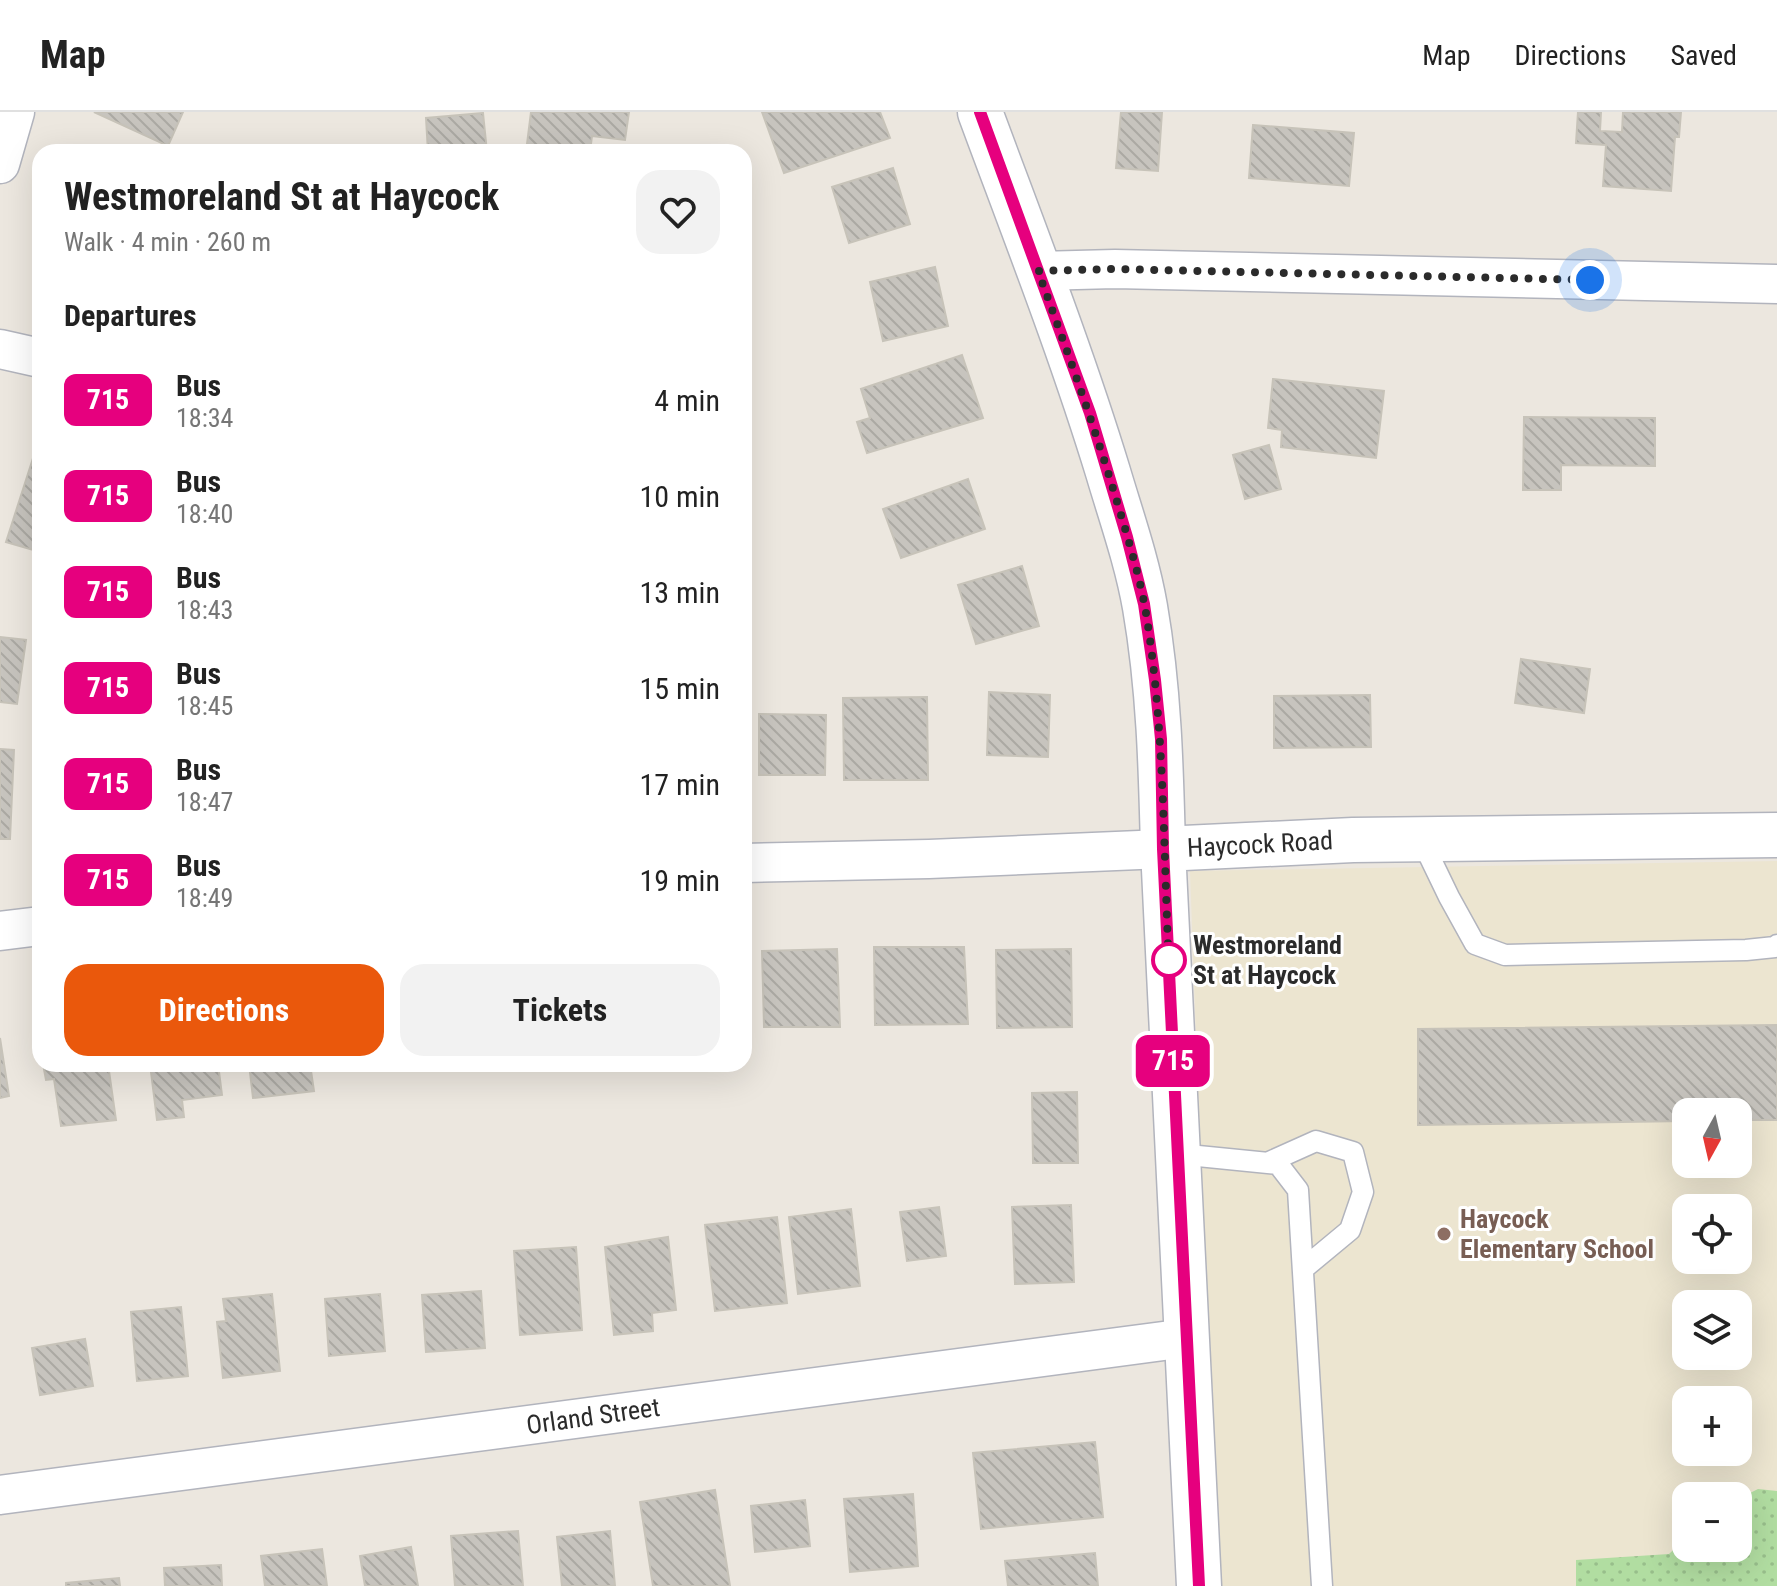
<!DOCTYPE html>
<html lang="en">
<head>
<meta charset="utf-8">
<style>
	body { margin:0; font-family:"Roboto Condensed",sans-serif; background:#f2f2f2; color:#222; height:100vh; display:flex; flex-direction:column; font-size:30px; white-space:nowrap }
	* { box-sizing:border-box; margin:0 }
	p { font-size:26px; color:#767676 }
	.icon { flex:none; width:44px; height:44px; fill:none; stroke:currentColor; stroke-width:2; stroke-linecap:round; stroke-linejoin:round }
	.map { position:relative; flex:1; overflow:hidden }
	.drawer { position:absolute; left:32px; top:32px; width:720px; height:928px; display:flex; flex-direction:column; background:#fff; border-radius:24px; box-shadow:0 8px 32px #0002 }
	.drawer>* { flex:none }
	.badge { padding:0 16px; border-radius:12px; font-size:28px; line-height:52px }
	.needle { width:52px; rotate:188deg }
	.buttons { position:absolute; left:1672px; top:986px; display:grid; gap:16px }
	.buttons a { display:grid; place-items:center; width:80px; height:80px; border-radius:16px; background:#fff; box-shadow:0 8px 32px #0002; font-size:40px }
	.you { position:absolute; width:40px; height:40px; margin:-20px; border:6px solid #fff; border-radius:50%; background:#1a73e8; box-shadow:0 0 0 12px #1a73e833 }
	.map>.badge { position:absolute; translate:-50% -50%; box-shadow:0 0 0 4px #fff }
	h2 { padding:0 32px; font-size:30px; line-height:72px }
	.round { display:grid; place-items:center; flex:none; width:84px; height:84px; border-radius:24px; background:#f2f2f2 }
	.summary { display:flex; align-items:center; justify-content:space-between; height:136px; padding:0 32px }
	h1 { font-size:38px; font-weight:700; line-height:60px }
	.button { display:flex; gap:16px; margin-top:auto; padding:16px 32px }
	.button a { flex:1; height:92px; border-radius:24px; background:#ea580c; color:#fff; font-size:32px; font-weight:700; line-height:92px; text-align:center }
	.button a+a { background:#f2f2f2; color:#222 }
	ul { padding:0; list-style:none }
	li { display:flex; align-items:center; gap:24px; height:96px; padding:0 32px }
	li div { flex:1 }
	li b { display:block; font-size:30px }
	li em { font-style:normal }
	li .badge { min-width:88px; font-weight:700; text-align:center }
	header { display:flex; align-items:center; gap:48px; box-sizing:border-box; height:112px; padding:0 40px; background:#fff; border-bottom:2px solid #e0e0e0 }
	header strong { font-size:38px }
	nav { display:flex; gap:44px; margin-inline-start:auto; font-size:28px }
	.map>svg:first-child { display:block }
</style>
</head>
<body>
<header>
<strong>Map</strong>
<nav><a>Map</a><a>Directions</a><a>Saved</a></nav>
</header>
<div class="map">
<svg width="1777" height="1474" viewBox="0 0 1777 1474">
	<defs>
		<pattern id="green-dots" width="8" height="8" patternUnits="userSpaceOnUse" patternTransform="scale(2)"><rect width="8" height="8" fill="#b1dda1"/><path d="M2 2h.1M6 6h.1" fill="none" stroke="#98be8b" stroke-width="1.8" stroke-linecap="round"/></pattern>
		<pattern id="building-back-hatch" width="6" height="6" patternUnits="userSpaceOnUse" patternTransform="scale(2)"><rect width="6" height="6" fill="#c7c4be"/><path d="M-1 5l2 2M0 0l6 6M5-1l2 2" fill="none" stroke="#aba9a3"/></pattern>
	</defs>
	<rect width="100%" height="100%" fill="#ece7df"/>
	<path fill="#ece5d0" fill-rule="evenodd" d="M1777,749v725h-558l-13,-272 -16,-443zM1686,1000h52v52h-52zM1686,1096h52v52h-52zM1686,1192h52v52h-52zM1686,1288h52v52h-52zM1686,1384h52v52h-52z"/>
	<path fill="url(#green-dots)" d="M1758,1377l19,2v95h-201v-26l93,-6 17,-16v10h52v-49z"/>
	<path fill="url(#building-back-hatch)" stroke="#c7c3b9" stroke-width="2" d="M94,0h89l-15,34z
		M531,0h98l-4,28 -33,-4 -2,16h-64z
		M762,0h118l10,26 -106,35z
		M1121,0h41l-4,59 -42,-3z
		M1578,0h23l-1,19 22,1 1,-20h58l-2,25h-4l-4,54 -68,-5 3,-41 -30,-2z
		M483,1l4,39h-59l-2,-34z
		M1253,13l101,8 -5,53 -100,-8z
		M893,56l17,56 -61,19 -17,-56z
		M935,155l13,59 -65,15 -13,-59z
		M962,243l21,63 -116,35 -10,-31 13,-4 -9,-29z
		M1273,267l111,12 -8,67 -95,-11 1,-17 -14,-2z
		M1524,305l131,1v48l-94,-1v25h-38z
		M1269,333l12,44 -36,10 -12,-44z
		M35,340l5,2v98l-34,-10z
		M968,367l17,50 -84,29 -18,-49z
		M1022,454l17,60 -63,18 -18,-59z
		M0,525l26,3 -9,64 -17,-2z
		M1521,547l69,10 -6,44 -69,-10z
		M989,580l61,3 -2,62 -61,-2z
		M1370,583l1,52 -97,1v-52z
		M927,585l1,83h-84l-1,-82z
		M759,602l67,1 -1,60h-66z
		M0,637l14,1 -4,89h-10z
		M874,835h90l4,77 -93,1z
		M837,837l3,78h-76l-2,-76z
		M1071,837l1,78 -75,1 -1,-78z
		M40,903v29l-4,-28z
		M1777,913v95h-39v-8h-52v9l-268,4v-96z
		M0,926l9,58 -9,2z
		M43,952h65l8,56 -55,6 -7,-47 -8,1z
		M150,952h68l4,31 -40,5 2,17 -27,3z
		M249,952h61l4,27 -61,7z
		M1077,980l1,71h-45l-1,-70z
		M1071,1093l3,77 -59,2 -3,-77z
		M939,1095l7,49 -39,5 -7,-49z
		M851,1097l9,77 -62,8 -9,-77z
		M777,1105l10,86 -72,8 -10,-86z
		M668,1125l8,73 -24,3 1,18 -39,4 -9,-88z
		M576,1135l6,83 -62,5 -6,-84z
		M481,1179l4,57 -59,4 -4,-57z
		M272,1182l8,77 -57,7 -6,-56 9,-1 -3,-22z
		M380,1182l5,57 -56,5 -4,-57z
		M181,1195l7,69 -51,5 -6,-69z
		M85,1227l8,47 -53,9 -8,-47z
		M1095,1330l8,75 -122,12 -8,-76z
		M715,1378l15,96h-77l-13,-84z
		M913,1382l5,72 -68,6 -6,-73z
		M805,1388l5,46 -55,6 -4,-46z
		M518,1419l5,55h-68l-4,-50z
		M610,1419l5,55h-53l-5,-49z
		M411,1435l7,39h-53l-5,-30z
		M322,1437l5,37h-62l-4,-30z
		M1095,1441l3,33h-90l-3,-25z
		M221,1453l1,21h-57l-1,-18z
		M119,1466l1,8h-54v-3z"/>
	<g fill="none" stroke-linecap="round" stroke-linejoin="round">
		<g stroke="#b2b4bd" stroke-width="23">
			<path id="service" d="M1421,727l28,58 26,47 30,11 241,-5 29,-3 2,-2
				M1178,1042l100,10 20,26 24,396
				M1267,1051l49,-22 37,11 10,40 -13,38 -47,39"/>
		</g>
		<g stroke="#b2b4bd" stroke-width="41">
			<path id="minor" d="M0,52l15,-52
				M1038,159l77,-2 662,15
				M0,237l40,9
				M744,751l185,-4 234,-10
				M0,819l40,-5
				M0,1383l1186,-157"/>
		</g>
		<g stroke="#b2b4bd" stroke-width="47">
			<path id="secondary" d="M980,0c44,119 91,239 128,360 13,44 29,89 37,135 14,81 16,160 18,242l36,737
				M1163,737l190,-9 424,-5"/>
		</g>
		<use href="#service" stroke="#fff" stroke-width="20"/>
		<use href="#minor" stroke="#fff" stroke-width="38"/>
		<use href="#secondary" stroke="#fff" stroke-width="44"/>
	</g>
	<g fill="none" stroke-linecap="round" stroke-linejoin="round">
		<g stroke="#fff" stroke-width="18">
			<path id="line" d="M980,0l110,301 37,124 17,67 11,76 6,59 2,110 36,737"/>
		</g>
		<use href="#line" stroke="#e6007e" stroke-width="12"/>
		<path stroke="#2b2b2b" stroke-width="8" stroke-dasharray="0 14.4" d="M1169,848v6c-6,-120 -4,-241 -24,-359 -7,-37 -19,-75 -30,-112 -23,-76 -50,-150 -77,-224l77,-2 475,11"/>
	</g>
	<circle fill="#fff" stroke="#e6007e" stroke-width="4" cx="1169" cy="848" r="16"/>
	<circle fill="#8d6e63" stroke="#fff" stroke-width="3" cx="1444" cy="1122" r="8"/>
	<g text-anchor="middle" stroke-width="6" stroke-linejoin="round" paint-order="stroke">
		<g font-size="26" fill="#2b2b2b" stroke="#fff">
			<text transform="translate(1260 732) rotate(-3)" y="9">Haycock Road</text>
			<text transform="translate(593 1304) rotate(-8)" y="9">Orland Street</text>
		</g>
		<g font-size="26" font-weight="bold" fill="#2b2b2b" stroke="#fff" text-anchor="start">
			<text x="1193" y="842">Westmoreland<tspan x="1193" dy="30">St at Haycock</tspan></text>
		</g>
		<g font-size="26" font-weight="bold" fill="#785e54" stroke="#fff" text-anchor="start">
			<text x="1460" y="1116">Haycock<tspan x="1460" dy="30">Elementary School</tspan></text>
		</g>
	</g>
</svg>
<div class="buttons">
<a><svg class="needle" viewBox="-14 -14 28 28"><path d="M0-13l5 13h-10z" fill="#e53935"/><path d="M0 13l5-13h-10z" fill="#767676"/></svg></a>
<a><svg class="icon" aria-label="locate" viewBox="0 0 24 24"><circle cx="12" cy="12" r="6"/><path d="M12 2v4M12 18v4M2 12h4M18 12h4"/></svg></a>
<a><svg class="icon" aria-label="layers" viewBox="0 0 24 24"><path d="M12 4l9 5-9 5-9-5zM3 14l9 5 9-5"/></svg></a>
<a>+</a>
<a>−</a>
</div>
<div class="you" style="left:1590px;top:168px"></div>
<b class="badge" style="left:1173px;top:949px;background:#e6007e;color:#fff">715</b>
<section class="drawer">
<div class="summary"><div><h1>Westmoreland St at Haycock</h1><p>Walk · 4 min · 260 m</p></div><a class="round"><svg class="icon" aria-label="heart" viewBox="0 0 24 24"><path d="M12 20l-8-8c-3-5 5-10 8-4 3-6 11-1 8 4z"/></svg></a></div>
<h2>Departures</h2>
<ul>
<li><span class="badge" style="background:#e6007e;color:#fff">715</span><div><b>Bus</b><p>18:34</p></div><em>4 min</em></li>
<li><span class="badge" style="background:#e6007e;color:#fff">715</span><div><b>Bus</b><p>18:40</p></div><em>10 min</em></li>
<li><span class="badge" style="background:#e6007e;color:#fff">715</span><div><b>Bus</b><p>18:43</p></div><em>13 min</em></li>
<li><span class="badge" style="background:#e6007e;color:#fff">715</span><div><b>Bus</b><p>18:45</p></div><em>15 min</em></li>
<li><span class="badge" style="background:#e6007e;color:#fff">715</span><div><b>Bus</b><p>18:47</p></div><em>17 min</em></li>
<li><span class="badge" style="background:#e6007e;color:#fff">715</span><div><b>Bus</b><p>18:49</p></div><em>19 min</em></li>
</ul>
<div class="button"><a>Directions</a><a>Tickets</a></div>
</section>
</div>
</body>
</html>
